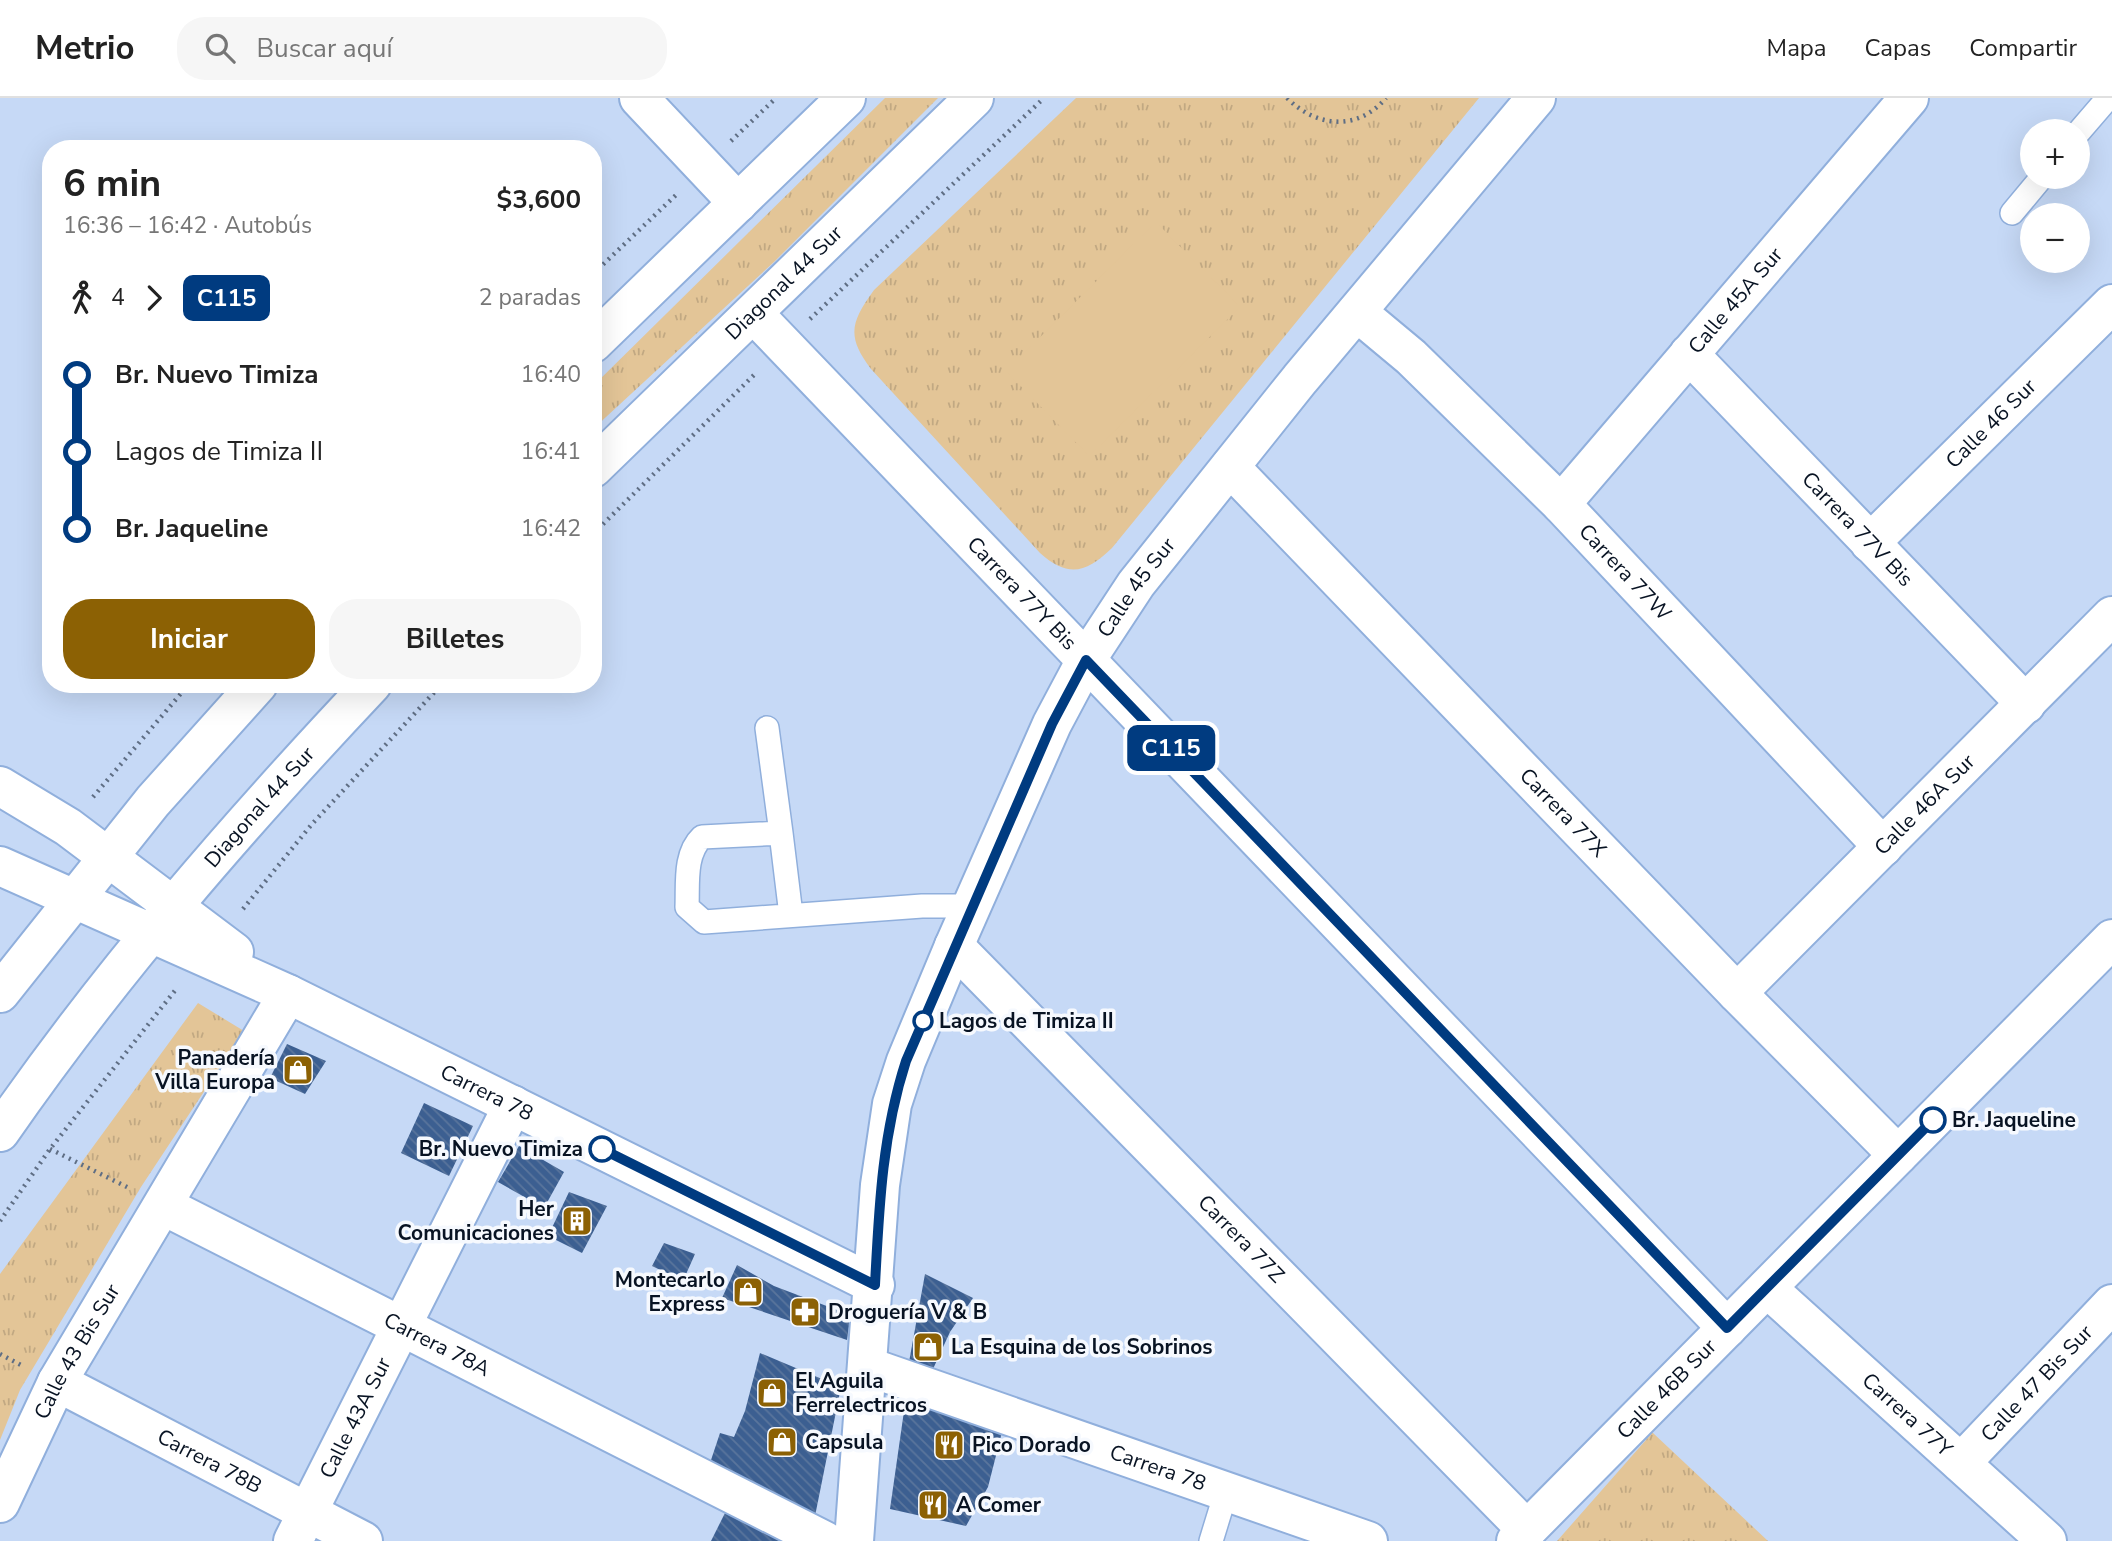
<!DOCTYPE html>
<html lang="es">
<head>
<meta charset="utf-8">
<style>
	body { margin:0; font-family:"Nunito Sans",sans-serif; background:#f6f6f6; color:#222; height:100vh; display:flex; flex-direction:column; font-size:26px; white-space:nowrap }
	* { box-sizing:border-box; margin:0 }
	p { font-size:23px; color:#767676 }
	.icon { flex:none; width:38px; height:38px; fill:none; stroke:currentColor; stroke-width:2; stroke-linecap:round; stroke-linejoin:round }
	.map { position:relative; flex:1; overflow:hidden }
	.drawer { position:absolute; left:42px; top:42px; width:560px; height:553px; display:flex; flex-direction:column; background:#fff; border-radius:28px; box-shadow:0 7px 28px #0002 }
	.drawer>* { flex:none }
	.badge { padding:0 14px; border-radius:10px; font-size:24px; line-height:46px }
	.fabs { position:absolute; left:2020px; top:21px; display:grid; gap:14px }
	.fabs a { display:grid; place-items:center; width:70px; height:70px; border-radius:50%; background:#fff; box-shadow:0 7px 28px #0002; font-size:35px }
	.map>.badge { position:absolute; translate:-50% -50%; box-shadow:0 0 0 4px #fff }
	.legs { display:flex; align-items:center; gap:10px; height:77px; padding:0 21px; font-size:23px }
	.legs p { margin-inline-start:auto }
	.headline { display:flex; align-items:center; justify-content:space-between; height:119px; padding:0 21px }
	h1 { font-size:38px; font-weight:700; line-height:52px }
	.action { display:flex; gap:14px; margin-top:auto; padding:14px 21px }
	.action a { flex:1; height:80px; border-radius:28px; background:#8c6104; color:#fff; font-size:28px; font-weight:700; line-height:80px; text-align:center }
	.action a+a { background:#f6f6f6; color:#222 }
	ul { padding:0 21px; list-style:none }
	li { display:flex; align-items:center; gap:24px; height:77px; font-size:26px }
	li i { display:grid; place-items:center; width:10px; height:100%; margin:0 9px; background:currentColor }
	li i::after { content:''; width:18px; height:18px; margin:-9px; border:5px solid; border-radius:50%; background:#fff }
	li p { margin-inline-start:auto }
	li:first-child i { background:linear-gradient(#0000 50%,currentColor 0) }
	li:last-child i { background:linear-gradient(currentColor 50%,#0000 0) }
	header { display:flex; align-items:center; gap:42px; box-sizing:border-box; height:98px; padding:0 35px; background:#fff; border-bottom:2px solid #e0e0e0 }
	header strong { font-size:33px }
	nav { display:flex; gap:38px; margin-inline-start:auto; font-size:24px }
	.search { width:490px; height:63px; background:#f6f6f6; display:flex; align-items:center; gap:18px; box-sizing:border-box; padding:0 24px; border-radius:28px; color:#767676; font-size:26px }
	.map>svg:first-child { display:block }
</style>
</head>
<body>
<header>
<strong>Metrio</strong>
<div class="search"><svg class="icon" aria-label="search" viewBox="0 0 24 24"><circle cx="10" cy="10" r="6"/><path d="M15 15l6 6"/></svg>Buscar aquí</div>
<nav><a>Mapa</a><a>Capas</a><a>Compartir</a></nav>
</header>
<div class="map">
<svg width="2112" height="1443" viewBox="0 0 2112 1443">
	<defs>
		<pattern id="grass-tufts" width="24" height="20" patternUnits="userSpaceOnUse" patternTransform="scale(1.75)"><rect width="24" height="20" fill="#e3c597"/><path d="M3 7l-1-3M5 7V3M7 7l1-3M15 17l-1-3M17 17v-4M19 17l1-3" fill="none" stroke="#c1a882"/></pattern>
		<pattern id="building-back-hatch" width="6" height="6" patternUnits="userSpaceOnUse" patternTransform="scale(1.75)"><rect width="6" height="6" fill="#3c5f91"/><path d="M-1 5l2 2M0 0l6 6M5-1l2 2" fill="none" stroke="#5a759c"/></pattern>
	</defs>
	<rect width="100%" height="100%" fill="#c6d9f6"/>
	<path fill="url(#grass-tufts)" d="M885,0h53l-164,164 -181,167v-43z
		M1076,0h403l-367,450c-25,24 -43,31 -72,5l-169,-184c-25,-33 -20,-47 3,-79z
		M198,905l46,28 -103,156 -121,203 -20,50v-166z
		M1653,1334v1l115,108h-211z"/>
	<path fill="#e3c597" d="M1156,124l84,85 -151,149 -83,-85z"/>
	<path fill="url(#building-back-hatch)" d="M287,946l39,17 -21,33 -35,-16z
		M424,1005l49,23 -24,50 -48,-23z
		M519,1048l45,26 -20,36 -46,-26z
		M569,1094l38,14 -25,47 -34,-17z
		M664,1145l31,11 -12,27 -31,-15z
		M737,1167l37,21 71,27 5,6 -3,21 -125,-42z
		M925,1176l48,24 -23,34 -17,37 -24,-7z
		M760,1255l81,34 -27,134 -107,-49 13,-39 14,4 11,-26z
		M906,1299l96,35 -14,55 -22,39 -76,-17z
		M729,1407l69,36h-87z"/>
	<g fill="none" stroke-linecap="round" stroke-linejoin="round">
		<g stroke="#90afdc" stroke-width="26">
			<path id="lane" d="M2077,36l31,-36
				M2012,115l30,-36
				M767,630l14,105
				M791,817l-10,-82 -79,4c-18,17 -14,47 -15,70l17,15 218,-16h50
				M1211,1443l15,-49"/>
		</g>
		<g stroke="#90afdc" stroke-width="42">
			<g id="street">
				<path d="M639,0l99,105"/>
				<path id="s1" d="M1357,214l54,45 150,147 322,343"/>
				<path id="s2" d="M754,216l973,1014"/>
				<path id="s3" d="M1689,256l337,350"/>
				<path id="s4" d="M1230,369l507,526 161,162"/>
				<path id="s5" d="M1561,406l348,-406"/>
				<path id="s6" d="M1870,445l242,-239"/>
				<path id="s7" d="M954,848l573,584"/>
				<path id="s8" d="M1737,895l375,-377"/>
				<path id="s9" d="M164,1108l661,335"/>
				<path id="s10" d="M1767,1190l280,253"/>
				<path id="s11" d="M869,1269l499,174"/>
				<path id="s12" d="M57,1284l306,159"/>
				<path id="s13" d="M1961,1365l151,-159"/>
				<path id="s14" d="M0,1405l57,-121 231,-388"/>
				<path id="s15" d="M293,1443l220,-436"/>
				<path id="s16" d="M1516,1443l596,-602"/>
			</g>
		</g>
		<g stroke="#90afdc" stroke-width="42">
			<g id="secondary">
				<path d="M0,688l68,41 166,125"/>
				<path id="s17" d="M0,768l288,128 587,291"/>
				<path id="s18" d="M854,1443l26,-356 12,-81 14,-43 48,-115 98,-222 34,-64 50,-76 164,-205 236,-281"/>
			</g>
		</g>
		<g stroke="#90afdc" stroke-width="42">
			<g id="primary">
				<path d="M593,245l253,-245"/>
				<path id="s19" d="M593,370l381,-370"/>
				<path d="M0,895l153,-192 105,-117"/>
				<path id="s20" d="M0,1034c110,-159 239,-307 372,-448"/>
			</g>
		</g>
		<path stroke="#5f6e84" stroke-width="4.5" stroke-dasharray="2 5" stroke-linecap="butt" d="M1287,0c29,29 70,34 99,0
			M731,43l45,-43
			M593,176l84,-80
			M810,221l234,-221
			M593,436l164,-162
			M93,699l96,-113
			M243,811l69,-85 130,-140
			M50,1051l79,39
			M0,1123l50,-72 127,-161
			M0,1256l21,11"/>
		<use href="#lane" stroke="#fff" stroke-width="23"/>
		<use href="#street" stroke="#fff" stroke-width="38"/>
		<use href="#secondary" stroke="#fff" stroke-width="38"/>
		<use href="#primary" stroke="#fff" stroke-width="38"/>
	</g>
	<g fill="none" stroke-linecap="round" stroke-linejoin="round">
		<g stroke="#fff" stroke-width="16">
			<path id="line-1" d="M602,1051l273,136c4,-77 7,-150 31,-224l146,-337 34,-64 641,668 206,-208"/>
		</g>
		<use href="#line-1" stroke="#003b80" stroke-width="10"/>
	</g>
	<defs>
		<g id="shop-square" transform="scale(1.575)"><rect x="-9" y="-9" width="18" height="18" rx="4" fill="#8c6104" stroke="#f6f9fe"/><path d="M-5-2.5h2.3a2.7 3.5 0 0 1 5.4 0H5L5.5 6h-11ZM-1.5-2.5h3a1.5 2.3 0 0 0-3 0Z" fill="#fff"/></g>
		<g id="building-square" transform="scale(1.575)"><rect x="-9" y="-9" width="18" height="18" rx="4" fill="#8c6104" stroke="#f6f9fe"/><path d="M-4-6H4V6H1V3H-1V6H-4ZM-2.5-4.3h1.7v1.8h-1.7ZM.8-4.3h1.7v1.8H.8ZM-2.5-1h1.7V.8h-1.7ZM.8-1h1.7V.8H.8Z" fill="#fff"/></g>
		<g id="pharmacy-square" transform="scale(1.575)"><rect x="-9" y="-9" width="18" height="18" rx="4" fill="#8c6104" stroke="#f6f9fe"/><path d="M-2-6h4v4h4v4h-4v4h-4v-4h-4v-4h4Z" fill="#fff"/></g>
		<g id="restaurant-square" transform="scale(1.575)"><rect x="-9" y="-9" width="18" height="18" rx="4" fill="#8c6104" stroke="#f6f9fe"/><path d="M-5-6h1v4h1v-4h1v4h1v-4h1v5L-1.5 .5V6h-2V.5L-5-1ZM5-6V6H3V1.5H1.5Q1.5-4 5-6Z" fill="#fff"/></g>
	</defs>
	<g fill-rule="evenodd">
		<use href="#shop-square" x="298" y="972"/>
		<use href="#building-square" x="577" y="1123"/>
		<use href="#shop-square" x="748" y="1194"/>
		<use href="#pharmacy-square" x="805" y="1214"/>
		<use href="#shop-square" x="928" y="1249"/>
		<use href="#shop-square" x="772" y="1295"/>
		<use href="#shop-square" x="782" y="1344"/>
		<use href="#restaurant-square" x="949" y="1347"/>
		<use href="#restaurant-square" x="933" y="1407"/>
	</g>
	<g fill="#fff" stroke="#003b80" stroke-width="3.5">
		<circle cx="923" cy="923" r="9"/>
		<circle cx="1933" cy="1022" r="12"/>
		<circle cx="602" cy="1051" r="12"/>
	</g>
	<g text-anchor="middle" stroke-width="7" stroke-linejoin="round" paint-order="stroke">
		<g font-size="21" fill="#081323" stroke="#f6f9fe">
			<text dy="7" stroke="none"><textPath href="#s19" startOffset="266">Diagonal 44 Sur</textPath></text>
			<text dy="7" stroke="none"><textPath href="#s5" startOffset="268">Calle 45A Sur</textPath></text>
			<text dy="7" stroke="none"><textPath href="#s6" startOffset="170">Calle 46 Sur</textPath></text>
			<text dy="7" stroke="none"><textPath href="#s3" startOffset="243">Carrera 77V Bis</textPath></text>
			<text dy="7" stroke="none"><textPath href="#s1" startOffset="374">Carrera 77W</textPath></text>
			<text dy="7" stroke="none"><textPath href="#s18" startOffset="1012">Calle 45 Sur</textPath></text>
			<text dy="7" stroke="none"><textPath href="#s2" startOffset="387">Carrera 77Y Bis</textPath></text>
			<text dy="7" stroke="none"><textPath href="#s8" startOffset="266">Calle 46A Sur</textPath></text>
			<text dy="7" stroke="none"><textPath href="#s20" startOffset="416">Diagonal 44 Sur</textPath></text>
			<text dy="7" stroke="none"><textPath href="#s4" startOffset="480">Carrera 77X</textPath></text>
			<text dy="7" stroke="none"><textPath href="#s17" startOffset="537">Carrera 78</textPath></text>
			<text dy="7" stroke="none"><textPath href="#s7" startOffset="410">Carrera 77Z</textPath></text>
			<text dy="7" stroke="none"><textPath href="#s9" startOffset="306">Carrera 78A</textPath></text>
			<text dy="7" stroke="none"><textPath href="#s14" startOffset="170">Calle 43 Bis Sur</textPath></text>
			<text dy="7" stroke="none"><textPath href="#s13" startOffset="110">Calle 47 Bis Sur</textPath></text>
			<text dy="7" stroke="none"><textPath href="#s16" startOffset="214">Calle 46B Sur</textPath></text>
			<text dy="7" stroke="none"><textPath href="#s10" startOffset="189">Carrera 77Y</textPath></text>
			<text dy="7" stroke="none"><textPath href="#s15" startOffset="138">Calle 43A Sur</textPath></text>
			<text dy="7" stroke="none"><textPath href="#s12" startOffset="172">Carrera 78B</textPath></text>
			<text dy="7" stroke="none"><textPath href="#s11" startOffset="306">Carrera 78</textPath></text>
		</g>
		<g font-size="21" font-weight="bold" fill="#081323" stroke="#f6f9fe" text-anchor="start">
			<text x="939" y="930">Lagos de Timiza II</text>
			<text x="1952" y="1029">Br. Jaqueline</text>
			<text x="583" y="1058" text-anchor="end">Br. Nuevo Timiza</text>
		</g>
		<g font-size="21" font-weight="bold" fill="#081323" stroke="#f6f9fe" text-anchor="start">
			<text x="275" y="967" text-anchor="end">Panadería<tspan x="275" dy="24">Villa Europa</tspan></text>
			<text x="554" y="1118" text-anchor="end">Her<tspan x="554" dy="24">Comunicaciones</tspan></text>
			<text x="725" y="1189" text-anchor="end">Montecarlo<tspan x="725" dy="24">Express</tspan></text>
			<text x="828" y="1221">Droguería V &amp; B</text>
			<text x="951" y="1256">La Esquina de los Sobrinos</text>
			<text x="795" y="1290">El Aguila<tspan x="795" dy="24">Ferrelectricos</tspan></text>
			<text x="805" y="1351">Capsula</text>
			<text x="972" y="1354">Pico Dorado</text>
			<text x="956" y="1414">A Comer</text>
		</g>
	</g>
</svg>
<div class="fabs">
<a>+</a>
<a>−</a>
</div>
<b class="badge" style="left:1171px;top:650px;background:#003b80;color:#fff">C115</b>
<section class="drawer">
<div class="headline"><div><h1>6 min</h1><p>16:36 – 16:42 · Autobús</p></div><b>$3,600</b></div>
<div class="legs"><svg class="icon" aria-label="walk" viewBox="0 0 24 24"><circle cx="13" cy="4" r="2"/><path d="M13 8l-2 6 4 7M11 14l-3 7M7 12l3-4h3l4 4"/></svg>4<svg class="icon" aria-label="forward" viewBox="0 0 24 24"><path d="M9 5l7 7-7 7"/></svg><b class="badge" style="background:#003b80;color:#fff">C115</b><p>2 paradas</p></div>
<ul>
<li><i style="color:#003b80"></i><b>Br. Nuevo Timiza</b><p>16:40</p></li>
<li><i style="color:#003b80"></i><span>Lagos de Timiza II</span><p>16:41</p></li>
<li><i style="color:#003b80"></i><b>Br. Jaqueline</b><p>16:42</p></li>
</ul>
<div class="action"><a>Iniciar</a><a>Billetes</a></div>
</section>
</div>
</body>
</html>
